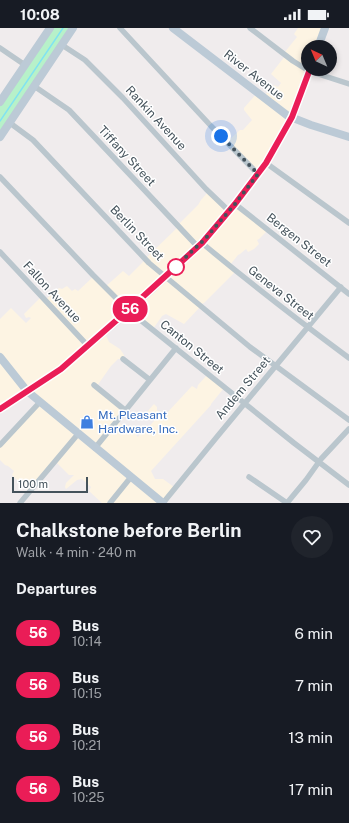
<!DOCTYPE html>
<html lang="en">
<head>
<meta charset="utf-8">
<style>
	body { margin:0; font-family:"Public Sans",sans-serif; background:#20242c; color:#f1f3f6; height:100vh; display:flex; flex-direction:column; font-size:15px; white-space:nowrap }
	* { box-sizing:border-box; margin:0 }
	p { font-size:13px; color:#9ea1a6 }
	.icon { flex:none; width:22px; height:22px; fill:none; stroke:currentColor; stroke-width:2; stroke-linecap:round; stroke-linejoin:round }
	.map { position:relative; height:475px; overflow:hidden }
	.side { display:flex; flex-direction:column; background:#171b24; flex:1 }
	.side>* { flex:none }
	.badge { padding:0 8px; border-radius:13px; font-size:14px; line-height:26px }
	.needle { width:26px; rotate:316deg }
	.buttons { position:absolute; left:301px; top:12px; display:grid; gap:8px }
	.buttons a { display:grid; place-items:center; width:36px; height:36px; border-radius:50%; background:#171b24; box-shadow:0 2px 6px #0003; font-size:20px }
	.scale { position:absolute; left:12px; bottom:10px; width:76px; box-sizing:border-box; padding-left:4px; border:2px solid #44525b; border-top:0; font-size:11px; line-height:14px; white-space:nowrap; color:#44525b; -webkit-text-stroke:3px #fff; paint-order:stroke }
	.you { position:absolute; width:20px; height:20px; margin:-10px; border:3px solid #fff; border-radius:50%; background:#1a73e8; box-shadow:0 0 0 6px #1a73e833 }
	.map>.badge { position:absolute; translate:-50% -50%; box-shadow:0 0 0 2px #fff }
	h2 { padding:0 16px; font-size:15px; line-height:36px }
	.round { display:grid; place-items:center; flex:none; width:42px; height:42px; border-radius:21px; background:#20242c }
	.head { display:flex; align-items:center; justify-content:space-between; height:68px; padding:0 16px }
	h1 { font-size:19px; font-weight:700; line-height:30px }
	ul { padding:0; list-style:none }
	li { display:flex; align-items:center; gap:12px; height:52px; padding:0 16px }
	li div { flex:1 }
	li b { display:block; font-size:15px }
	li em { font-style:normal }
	li .badge { min-width:44px; font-weight:700; text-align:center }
	.status { display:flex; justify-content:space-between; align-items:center; height:28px; padding:0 20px; background:#171b24; direction:ltr }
	.status svg { height:11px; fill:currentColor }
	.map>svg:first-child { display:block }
</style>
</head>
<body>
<div class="status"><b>10:08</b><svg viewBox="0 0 49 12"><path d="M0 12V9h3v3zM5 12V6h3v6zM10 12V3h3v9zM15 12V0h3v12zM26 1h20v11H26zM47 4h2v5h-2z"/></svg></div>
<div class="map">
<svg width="349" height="475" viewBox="0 0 349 475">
	<rect width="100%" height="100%" fill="#f0eced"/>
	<path fill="#fdf4e3" d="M298,0h29l-7,19h-12v22h4l-53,105 -32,-32 13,-12h3l9,-10 -8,-10v-2l13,-15 7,3 10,-11 4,2 3,-4 -10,-9 14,-18 -1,-3 13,-16 -3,-3z
		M208,164l21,19 7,-6 32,25 -9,9 -2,1 2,4 -5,5 -6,3 -2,-3 -6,5 -2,1 -8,10 6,6 -32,32 -5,2 1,2 -16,17 -18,-10 -4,2 -9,13 -24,-18 -24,22 4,9 11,7 4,6v4h-6l-7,7 -14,20 28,24 -7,12 11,10 6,-4 3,3 -2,4 2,2 5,-7 4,-1 7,-8 1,-6 -3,-1 -3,1 -2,-3 7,-8 3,3v3l8,5 27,-29 5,3 1,-4 10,-11 16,14 -13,16v1l-60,66 4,8h8l11,8 -10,16h-62l-13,-12 2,-4 -9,-8 -5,1 -11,9 -1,-2 1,-4 8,-8h-5l-14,-14 -27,30 -16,-16 2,-4 -6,-5 -3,-1 -5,-5v-15l37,-41 -9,-12 -28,18v-91l11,-11 15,15 5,-5 -2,-1 -3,1 -2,-4 17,-17 4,3 14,-12 3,1 5,-3 5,5 3,-2 3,2 16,-15 11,11 18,-16 6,5 16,-16 1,-2 33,-32 -1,-1 20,-20 3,-5z"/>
	<path fill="#b7f1c9" d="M50,0h22l-72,106v-32z"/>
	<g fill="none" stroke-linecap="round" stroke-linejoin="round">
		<path stroke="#80e3f2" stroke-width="1.5" d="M0,93l63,-93"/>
		<path stroke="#bac6cd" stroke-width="5.5" d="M120,0l91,98 47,48
			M250,0l43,33 16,10 40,13
			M62,17l23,15 38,38 83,91 23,22
			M0,20l25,17
			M34,58l35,24 129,137
			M10,95l23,17 116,123 101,84 99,73
			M266,135l83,60
			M0,149l93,98 35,35 166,133 55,42
			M235,176l114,90
			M202,215c48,40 97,78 147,115
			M0,224l88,94
			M123,331l27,21
			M94,357l32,26
			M0,417l40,-43
			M95,420l81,-100
			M249,449l38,26 19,-23 15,-21 28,-30
			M20,475l58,-69
			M110,475l21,-26
			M163,475l53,-65 125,-151"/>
		<path stroke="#bccad6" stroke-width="8" d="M173,0l115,88 23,9 38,12
			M318,19l7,-19
			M0,74l50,-74
			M0,109l73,-109
			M0,329l27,34 136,112
			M0,381l61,-40 65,-56 76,-70 33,-39 31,-41 26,-46 18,-48"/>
	</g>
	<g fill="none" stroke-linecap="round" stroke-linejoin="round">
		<g stroke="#fff" stroke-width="9">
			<path id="line" d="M0,381l61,-40 65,-57 76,-69 33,-39 31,-41 26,-46 18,-48"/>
		</g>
		<use href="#line" stroke="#ea1d57" stroke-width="6"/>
		<path stroke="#44525b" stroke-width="4" stroke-dasharray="0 7.2" d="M176,239l-3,2 32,-30 30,-35 23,-30 -37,-38"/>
	</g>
	<defs>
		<g id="shop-bare" transform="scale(1.08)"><path d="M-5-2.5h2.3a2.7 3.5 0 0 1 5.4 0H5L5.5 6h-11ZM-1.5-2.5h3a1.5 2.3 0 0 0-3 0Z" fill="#3f7fe0" stroke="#fff" stroke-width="2.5" paint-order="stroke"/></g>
	</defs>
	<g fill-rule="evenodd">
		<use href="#shop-bare" x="87" y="394"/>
	</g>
	<circle fill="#fff" stroke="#ea1d57" stroke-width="2" cx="176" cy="239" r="8"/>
	<g text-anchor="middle" stroke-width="3" stroke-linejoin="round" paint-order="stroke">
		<g font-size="12" fill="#44525b" stroke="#fff">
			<text transform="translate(254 47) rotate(38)" y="4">River Avenue</text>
			<text transform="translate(156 90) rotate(47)" y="4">Rankin Avenue</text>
			<text transform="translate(127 128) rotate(47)" y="4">Tiffany Street</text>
			<text transform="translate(137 205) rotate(46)" y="4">Berlin Street</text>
			<text transform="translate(299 212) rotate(38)" y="4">Bergen Street</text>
			<text transform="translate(52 264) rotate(47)" y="4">Fallon Avenue</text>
			<text transform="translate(281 265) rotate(38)" y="4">Geneva Street</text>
			<text transform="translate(192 319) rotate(39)" y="4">Canton Street</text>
			<text transform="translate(243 360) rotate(-50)" y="4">Andem Street</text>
		</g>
		<g font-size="12" fill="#366cbe" stroke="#fff" text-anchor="start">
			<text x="98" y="391">Mt. Pleasant<tspan x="98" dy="14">Hardware, Inc.</tspan></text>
		</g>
	</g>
</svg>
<div class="buttons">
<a><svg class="needle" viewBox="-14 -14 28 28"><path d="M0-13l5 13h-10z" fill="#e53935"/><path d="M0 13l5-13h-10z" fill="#9ea1a6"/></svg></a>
</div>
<div class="scale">100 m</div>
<div class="you" style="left:221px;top:108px"></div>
<b class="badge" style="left:130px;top:281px;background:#ea1d57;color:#fff">56</b>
</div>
<section class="side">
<div class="head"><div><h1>Chalkstone before Berlin</h1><p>Walk · 4 min · 240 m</p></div><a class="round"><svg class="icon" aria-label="heart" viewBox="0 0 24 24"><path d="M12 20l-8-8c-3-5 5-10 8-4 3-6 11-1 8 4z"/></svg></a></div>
<h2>Departures</h2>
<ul>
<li><span class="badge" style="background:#ea1d57;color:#fff">56</span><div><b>Bus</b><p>10:14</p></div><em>6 min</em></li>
<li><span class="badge" style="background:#ea1d57;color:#fff">56</span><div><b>Bus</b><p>10:15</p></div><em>7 min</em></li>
<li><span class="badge" style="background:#ea1d57;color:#fff">56</span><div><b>Bus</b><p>10:21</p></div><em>13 min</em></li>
<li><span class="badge" style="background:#ea1d57;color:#fff">56</span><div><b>Bus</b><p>10:25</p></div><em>17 min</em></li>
</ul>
</section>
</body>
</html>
